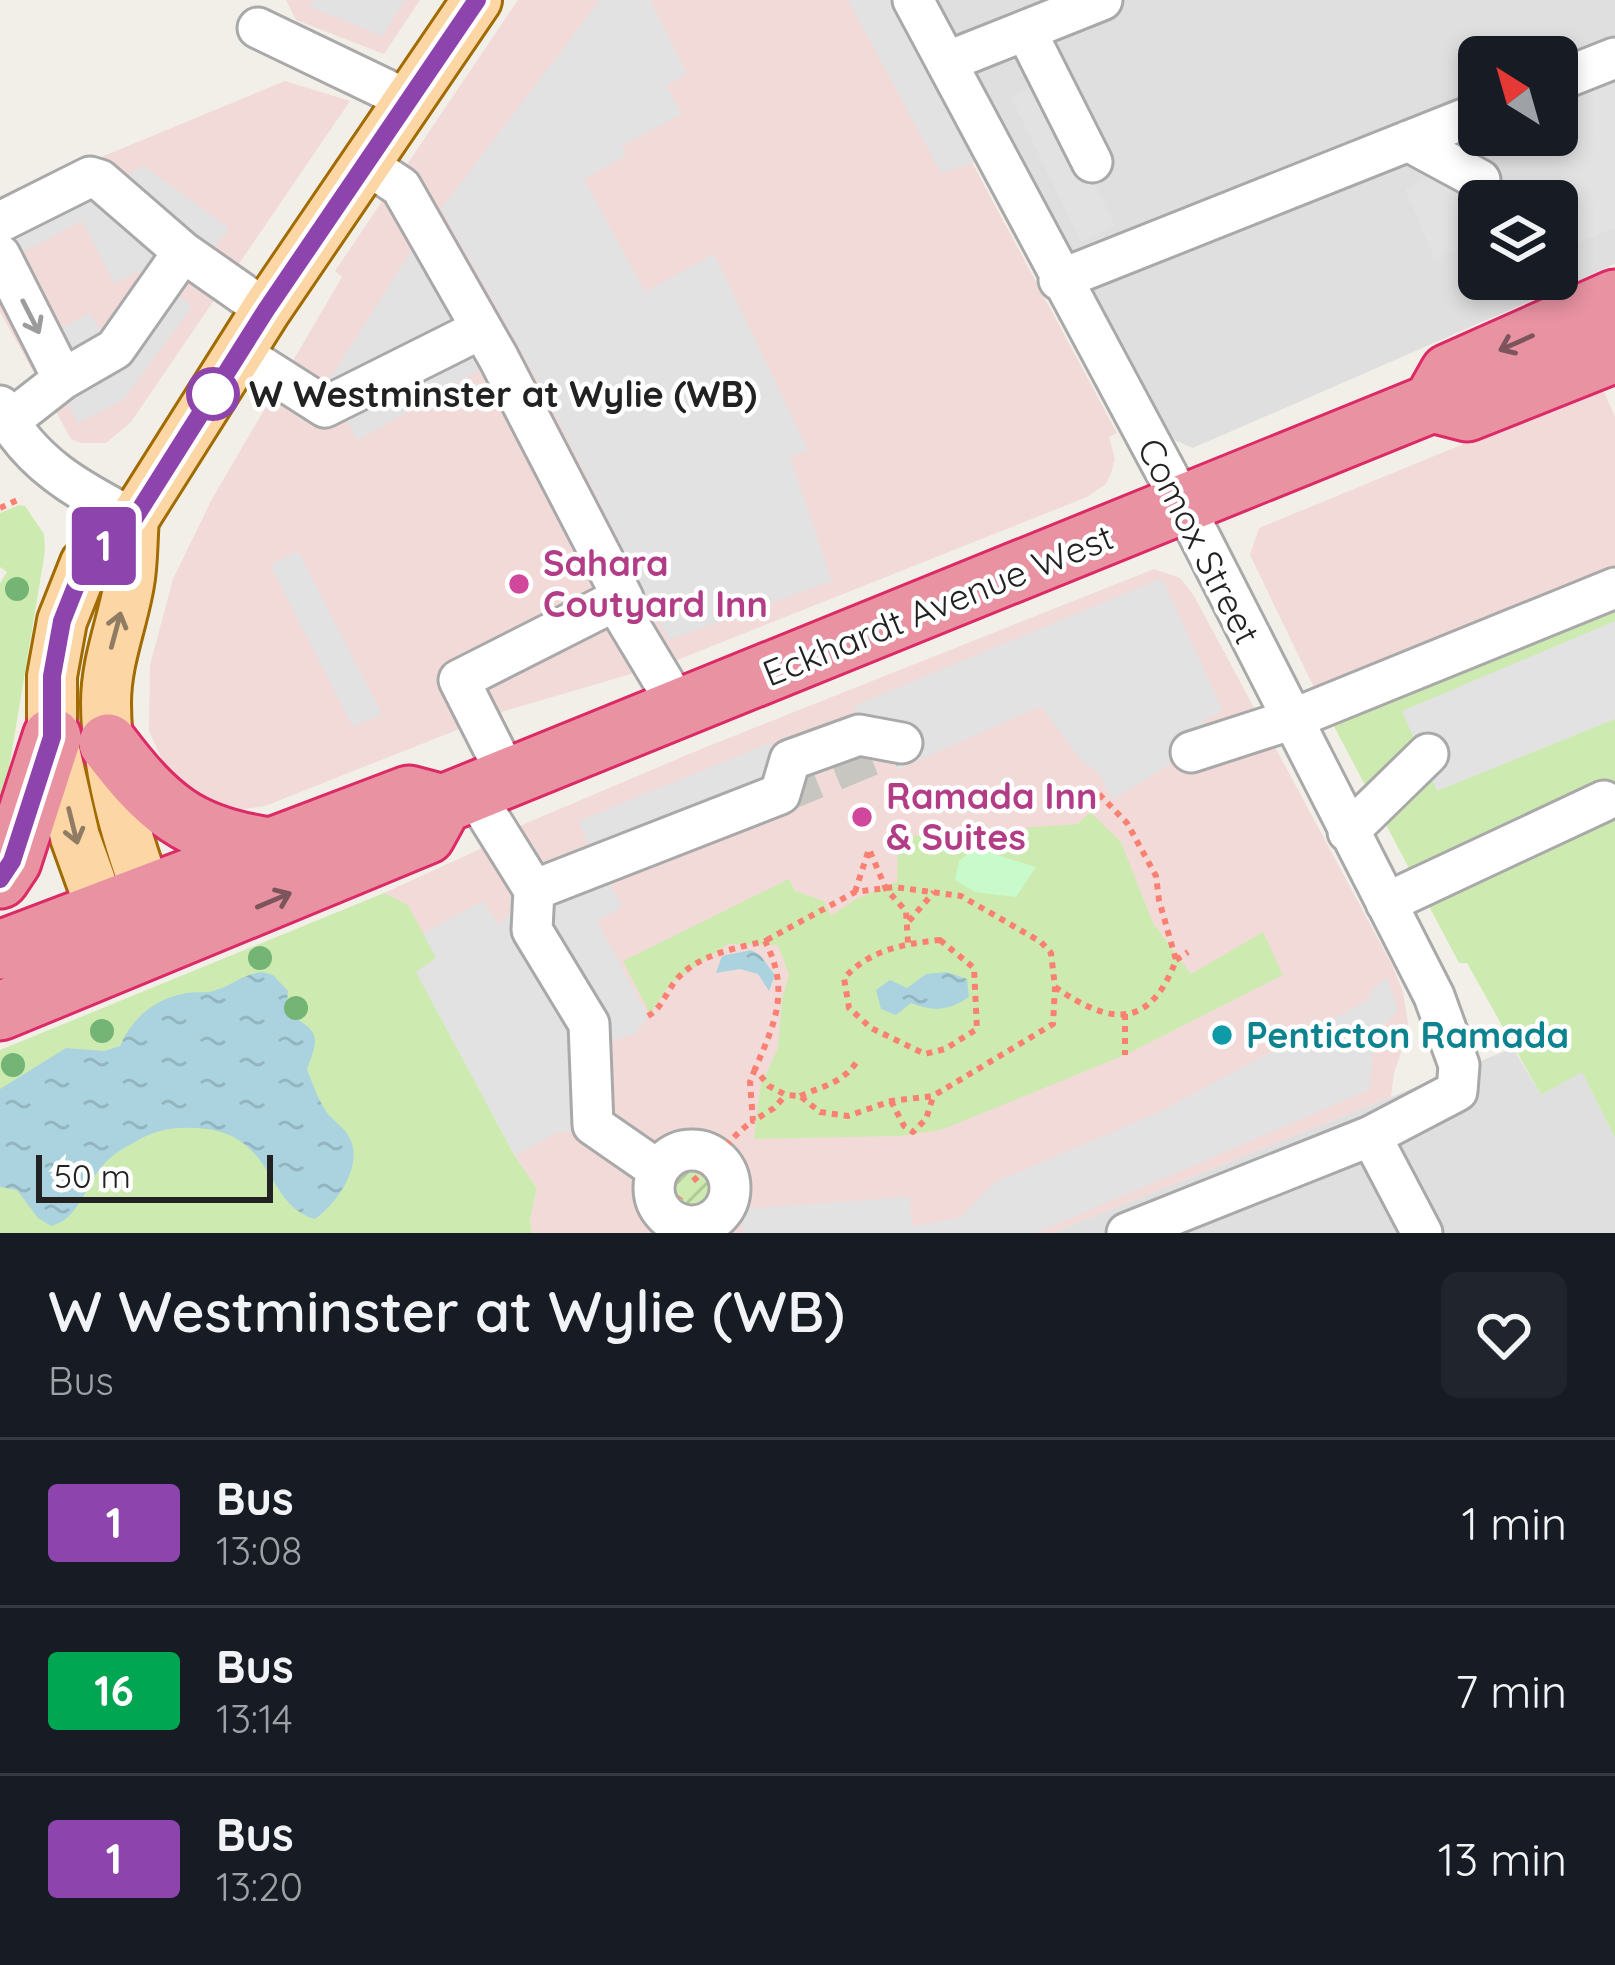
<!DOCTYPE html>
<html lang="en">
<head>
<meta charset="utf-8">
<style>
	body { margin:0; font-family:Quicksand,sans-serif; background:#20242c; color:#f1f3f6; height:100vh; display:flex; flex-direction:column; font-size:45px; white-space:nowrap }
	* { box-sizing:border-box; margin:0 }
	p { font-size:39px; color:#9ea1a6 }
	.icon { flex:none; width:66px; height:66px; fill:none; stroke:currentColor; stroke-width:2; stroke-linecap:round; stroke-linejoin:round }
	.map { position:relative; height:1233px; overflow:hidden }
	.side { display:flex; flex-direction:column; background:#171b24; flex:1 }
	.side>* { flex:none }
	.badge { padding:0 24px; border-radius:9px; font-size:42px; line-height:78px }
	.needle { width:78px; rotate:323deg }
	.buttons { position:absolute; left:1458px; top:36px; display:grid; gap:24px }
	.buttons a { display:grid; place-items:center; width:120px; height:120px; border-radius:18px; background:#171b24; box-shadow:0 6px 18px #0003; font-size:60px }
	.scale { position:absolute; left:36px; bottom:30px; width:237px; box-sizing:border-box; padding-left:12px; border:6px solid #222; border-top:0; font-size:33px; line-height:42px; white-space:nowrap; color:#222; -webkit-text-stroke:9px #fff; paint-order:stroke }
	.map>.badge { position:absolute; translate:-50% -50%; box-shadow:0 0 0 6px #fff }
	.round { display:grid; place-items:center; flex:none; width:126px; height:126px; border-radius:18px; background:#20242c }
	.overview { display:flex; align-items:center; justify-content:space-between; height:204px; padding:0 48px }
	h1 { font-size:57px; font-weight:600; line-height:90px }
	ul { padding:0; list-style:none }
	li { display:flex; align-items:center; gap:36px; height:168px; padding:0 48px; border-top:3px solid #363941 }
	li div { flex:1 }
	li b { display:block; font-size:45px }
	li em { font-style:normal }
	li .badge { min-width:132px; font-weight:700; text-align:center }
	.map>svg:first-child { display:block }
</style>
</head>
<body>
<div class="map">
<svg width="1615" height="1233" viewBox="0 0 1615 1233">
	<defs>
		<pattern id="garden-furrows" width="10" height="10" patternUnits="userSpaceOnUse" patternTransform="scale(3)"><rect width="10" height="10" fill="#cdebb0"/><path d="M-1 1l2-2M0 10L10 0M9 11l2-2" fill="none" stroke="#b0c997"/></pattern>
		<pattern id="water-ripples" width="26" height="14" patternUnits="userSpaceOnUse" patternTransform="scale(3)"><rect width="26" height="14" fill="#aad3df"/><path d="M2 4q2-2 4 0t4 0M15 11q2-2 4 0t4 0" fill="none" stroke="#92b5bf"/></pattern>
	</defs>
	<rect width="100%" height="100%" fill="#f2efe9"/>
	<path fill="#e0dfdf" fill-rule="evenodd" d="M936,0h679v264l-422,184 -37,-16zM1479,57h78v78h-78zM1479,201h78v78h-78z
		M1513,1048l28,47 41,-24 33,67v95h-563z"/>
	<path fill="#f2dad9" d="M286,0h134l-36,54 -88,-34z
		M518,0h367l232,433 -8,4 6,22 -4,14 -5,11 -19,13 -415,165 -167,49 -240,95 -28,4 -34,-9 -35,-28 -19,-42 1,-66 23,-86 39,-80 130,-222 -7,-6z
		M285,81l65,20 -219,321 -25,21h-25l-10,-4 -71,-127v-113z
		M1602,387l13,30v155l-297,124 -68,-141 9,-27z
		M1154,569l26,9 14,18 198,369 11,27 6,37 -15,44 -3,24 -339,136h-520l-2,-13 7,-32 -22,-32 -79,-198 -52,-65 94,-43 44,-25 179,-76z"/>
	<path fill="#cdebb0" d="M19,505l6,1 19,28 1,17 -45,272v-240l7,-11 -7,-5v-54z
		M1615,572v566l-33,-66 -41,23 -74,-132h-8l-141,-267z
		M1090,812l31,30 32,81 38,51 72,-42 20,43 -158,80 -184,75 -41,6 -146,3 6,-52 18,-39 4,-49 7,-24 -11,-30 -50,-1 -58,40 -20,30 -27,-53 166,-82 6,12 29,10 7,15 25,-17 41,-17 1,-45 180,-13z
		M384,893l24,12 28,53 -19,15 98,183 22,32 -7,32 2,13h-532v-183z"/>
	<path fill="#c8facc" d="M975,848l61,19 -20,30 -41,-5 -20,-12 4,-19z"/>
	<path fill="url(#garden-furrows)" d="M669 1188a24 24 0 1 1 48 0a24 24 0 1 1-48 0Z"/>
	<path fill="#e2e2e2" d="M316,0h89l-23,36 -74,-30z
		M600,0h50l37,74 -21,11 16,29 -60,32 4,10 -42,23 61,113 69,-38 94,196 -18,7 42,124 -163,59 -128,-254 -100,-177z
		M848,0h49l89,159 -45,14z
		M1615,71v157l-58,23v-50h-78v78h7l-9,4 -20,-33 -22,9 -30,-70 25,-13 -21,-18 70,-30v7h78v-40z
		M1045,81l70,145 -34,16 -70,-145z
		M144,166l85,62 -50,68 13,11 -69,93 -45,23 -30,-58 8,-34 34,-18 13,21 37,-60 -2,-3 -23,13 -33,-63 -65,34 -9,-17z
		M417,242l66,126 -126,73 -28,-61z
		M298,551l84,163 -29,13 -83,-162z
		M1162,578l61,133 -19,9 9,18 -101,62 -14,-28 -15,-9 -42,-57 -144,64 -14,-36 -20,-5 -9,-23z
		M1615,621v98l-178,72 -35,-80z
		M770,743l26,63 -183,69 -4,7 13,25 -25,14 51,95 -13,18 -23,6 -3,26 -33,66h-18l-43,24 -99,-184 20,-14 -13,-25 60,-32 16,24 12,-14 -2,-15 31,-23 41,-18 7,-12 -10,-22z
		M1387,977l11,33 -22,23 -7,57 -333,143h-292l-5,-24 170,-12 4,30 48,-10 34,-35 162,-69 211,-113 5,-11z"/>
	<path fill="url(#water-ripples)" d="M751,950l9,5 15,20 -6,16 -11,-17 -18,-5 -24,4 6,-17z
		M262,972l11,3 15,16 -2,21c32,20 35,21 21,57 6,16 11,31 21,45 6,7 15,13 20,21 18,28 -11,69 -33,84 -52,-14 -38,-87 -119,-91 -20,-1 -36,1 -54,10 -14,8 -27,14 -38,26 -19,20 -24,55 -53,62l-13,-8 -21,-28 -17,-3v-98l66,-41 38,3 16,-5c12,-28 35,-48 67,-53 10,-2 19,1 29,-3 17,-5 27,-16 46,-18z
		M947,972l20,7 2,18c-21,14 -35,15 -58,6l-15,12 -15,-6 -5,-19 14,-10 17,8 19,-14z"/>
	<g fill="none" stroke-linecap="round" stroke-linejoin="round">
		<path stroke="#c8c6c1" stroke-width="39" stroke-dasharray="39 20" stroke-linecap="butt" d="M780,794l122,-51"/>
		<g stroke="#a9a9a9" stroke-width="45">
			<path id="minor" d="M913,0l271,506 250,490 25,69 -2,26 -86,45 -244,97
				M258,28l150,72
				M1026,31l66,131
				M946,62l156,-62
				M1557,81l58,-23
				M1408,141l72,39
				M365,163l36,24 97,170 125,241 -8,3
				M0,222l90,-45 10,3 83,72 83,58
				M0,255l63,124
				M1059,280l420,-167
				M239,352l86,55 156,-78
				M0,406c30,58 78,84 134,113
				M8,422l55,-43 52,-30 68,-97
				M1191,752l99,-32 325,-132
				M508,777l-49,-97 156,-79 65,108
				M473,792l61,98 -2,40 57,94 4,101 65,45
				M1348,832l80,-78
				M534,890l246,-96 10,-34 69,-25 43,8
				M1386,903l218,-102
				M1371,1136l51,97
				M654 1188a38 38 0 1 1 76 0a38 38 0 1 1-76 0Z"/>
		</g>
		<g stroke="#a06b00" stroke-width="54">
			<path id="major" d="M134,519c-2,21 -1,44 -5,65 -7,41 -23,77 -23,119 0,77 27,155 54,226
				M115,948l-40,-111 -23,-100v-61l10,-55 23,-58 49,-44 132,-209 211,-310"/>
		</g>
		<g stroke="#dc2a67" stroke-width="63">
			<path id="highway" d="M1432,403l17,-30 166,-74
				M108,743c49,65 81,93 163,104
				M0,879l12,-18 40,-124
				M0,950l409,-155 34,9 989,-401 35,9 148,-59
				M0,1011l426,-176 17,-31"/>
		</g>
		<path stroke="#fa8072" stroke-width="6" stroke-dasharray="6 6" stroke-linecap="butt" d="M0,508l22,-10
			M855,892l14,-43 17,40 20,22 2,32
			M909,921l25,-29
			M940,940l34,28 3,61 -32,20 -20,5 -54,-26 -22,-20 -5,-30c26,-28 58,-34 96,-38z
			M1176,960l12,-8
			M1055,987c56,39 95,42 121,-27l-17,-60 -3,-24 -29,-53 -31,-32
			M1125,1014v41
			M648,1016c16,-10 17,-23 29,-37 22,-25 57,-30 88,-38 25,49 11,80 -10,128l14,17 17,9 14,1 20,16 28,4 43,-15 42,-5 120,-72 2,-37 -4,-34 -10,-11 -80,-46 -67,-9 -39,5 -90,49
			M755,1069l-5,13 3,39 21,-13 12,-13
			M800,1096c21,-9 42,-13 56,-33
			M891,1101l13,25 9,6 13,-13 7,-22
			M693,1181c22,-18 35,-43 60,-60
			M667,1218l14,-21"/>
		<use href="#minor" stroke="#fff" stroke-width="39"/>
		<use href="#major" stroke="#fcd6a4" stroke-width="48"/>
		<use href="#highway" stroke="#e892a2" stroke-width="57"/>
	</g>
	<g fill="#74b475">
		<circle cx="17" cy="589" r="12"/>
		<circle cx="260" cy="958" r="12"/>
		<circle cx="296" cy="1008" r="12"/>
		<circle cx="102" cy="1031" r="12"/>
		<circle cx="13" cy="1065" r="12"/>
	</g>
	<defs><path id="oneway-shaft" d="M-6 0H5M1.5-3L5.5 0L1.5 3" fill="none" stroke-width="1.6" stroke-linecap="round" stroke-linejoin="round" transform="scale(3)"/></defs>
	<use stroke="#9c9c9c" href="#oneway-shaft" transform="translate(31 317) rotate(63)"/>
	<g stroke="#7b545c">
		<use href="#oneway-shaft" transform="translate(1516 343) rotate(156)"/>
		<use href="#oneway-shaft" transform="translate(274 900) rotate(-23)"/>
	</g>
	<g stroke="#8f7c63">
		<use href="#oneway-shaft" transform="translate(116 630) rotate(-75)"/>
		<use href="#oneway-shaft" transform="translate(73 826) rotate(76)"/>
	</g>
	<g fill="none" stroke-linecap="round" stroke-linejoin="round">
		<g stroke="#fff" stroke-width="27">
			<path id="line" d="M0,879l12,-18 40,-124v-61l10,-55 23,-58 49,-44 132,-209 211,-310"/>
		</g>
		<use href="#line" stroke="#8e44ad" stroke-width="18"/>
	</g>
	<circle fill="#fff" stroke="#8e44ad" stroke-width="6" cx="213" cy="394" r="24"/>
	<g fill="#d1479c" stroke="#fff" stroke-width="4.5">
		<circle cx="519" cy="584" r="12"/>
		<circle cx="862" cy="817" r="12"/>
	</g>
	<circle fill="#0f9aa8" stroke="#fff" stroke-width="4.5" cx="1222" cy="1035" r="12"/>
	<g text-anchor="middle" stroke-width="9" stroke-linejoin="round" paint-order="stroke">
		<g font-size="36" font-weight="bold" fill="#222" stroke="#fff" text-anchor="start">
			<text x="249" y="407">W Westminster at Wylie (WB)</text>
		</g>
		<g font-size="36" fill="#222" stroke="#fff">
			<text transform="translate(1199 541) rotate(63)" y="13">Comox Street</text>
			<text transform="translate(938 605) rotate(-22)" y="13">Eckhardt Avenue West</text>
		</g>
		<g font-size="36" font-weight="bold" fill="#b23c85" stroke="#fff" text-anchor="start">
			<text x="543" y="576">Sahara<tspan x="543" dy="41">Coutyard Inn</tspan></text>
			<text x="886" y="809">Ramada Inn<tspan x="886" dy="41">&amp; Suites</tspan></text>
		</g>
		<g font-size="36" font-weight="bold" fill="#0d838f" stroke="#fff" text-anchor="start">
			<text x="1246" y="1048">Penticton Ramada</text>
		</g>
	</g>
</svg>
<div class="buttons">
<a><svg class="needle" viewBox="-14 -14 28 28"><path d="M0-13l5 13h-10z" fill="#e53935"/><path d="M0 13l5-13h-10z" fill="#9ea1a6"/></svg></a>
<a><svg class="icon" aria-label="layers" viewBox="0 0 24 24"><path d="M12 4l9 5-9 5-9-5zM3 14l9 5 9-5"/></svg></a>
</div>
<div class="scale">50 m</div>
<b class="badge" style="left:104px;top:546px;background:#8e44ad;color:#fff">1</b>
</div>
<section class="side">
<div class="overview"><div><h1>W Westminster at Wylie (WB)</h1><p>Bus</p></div><a class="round"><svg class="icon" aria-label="heart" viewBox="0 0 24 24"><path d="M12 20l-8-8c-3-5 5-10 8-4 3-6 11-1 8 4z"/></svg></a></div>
<ul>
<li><span class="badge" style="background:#8e44ad;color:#fff">1</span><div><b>Bus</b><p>13:08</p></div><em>1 min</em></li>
<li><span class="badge" style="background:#00a651;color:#fff">16</span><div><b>Bus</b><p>13:14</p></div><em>7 min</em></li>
<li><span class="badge" style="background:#8e44ad;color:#fff">1</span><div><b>Bus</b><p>13:20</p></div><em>13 min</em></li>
</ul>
</section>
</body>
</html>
